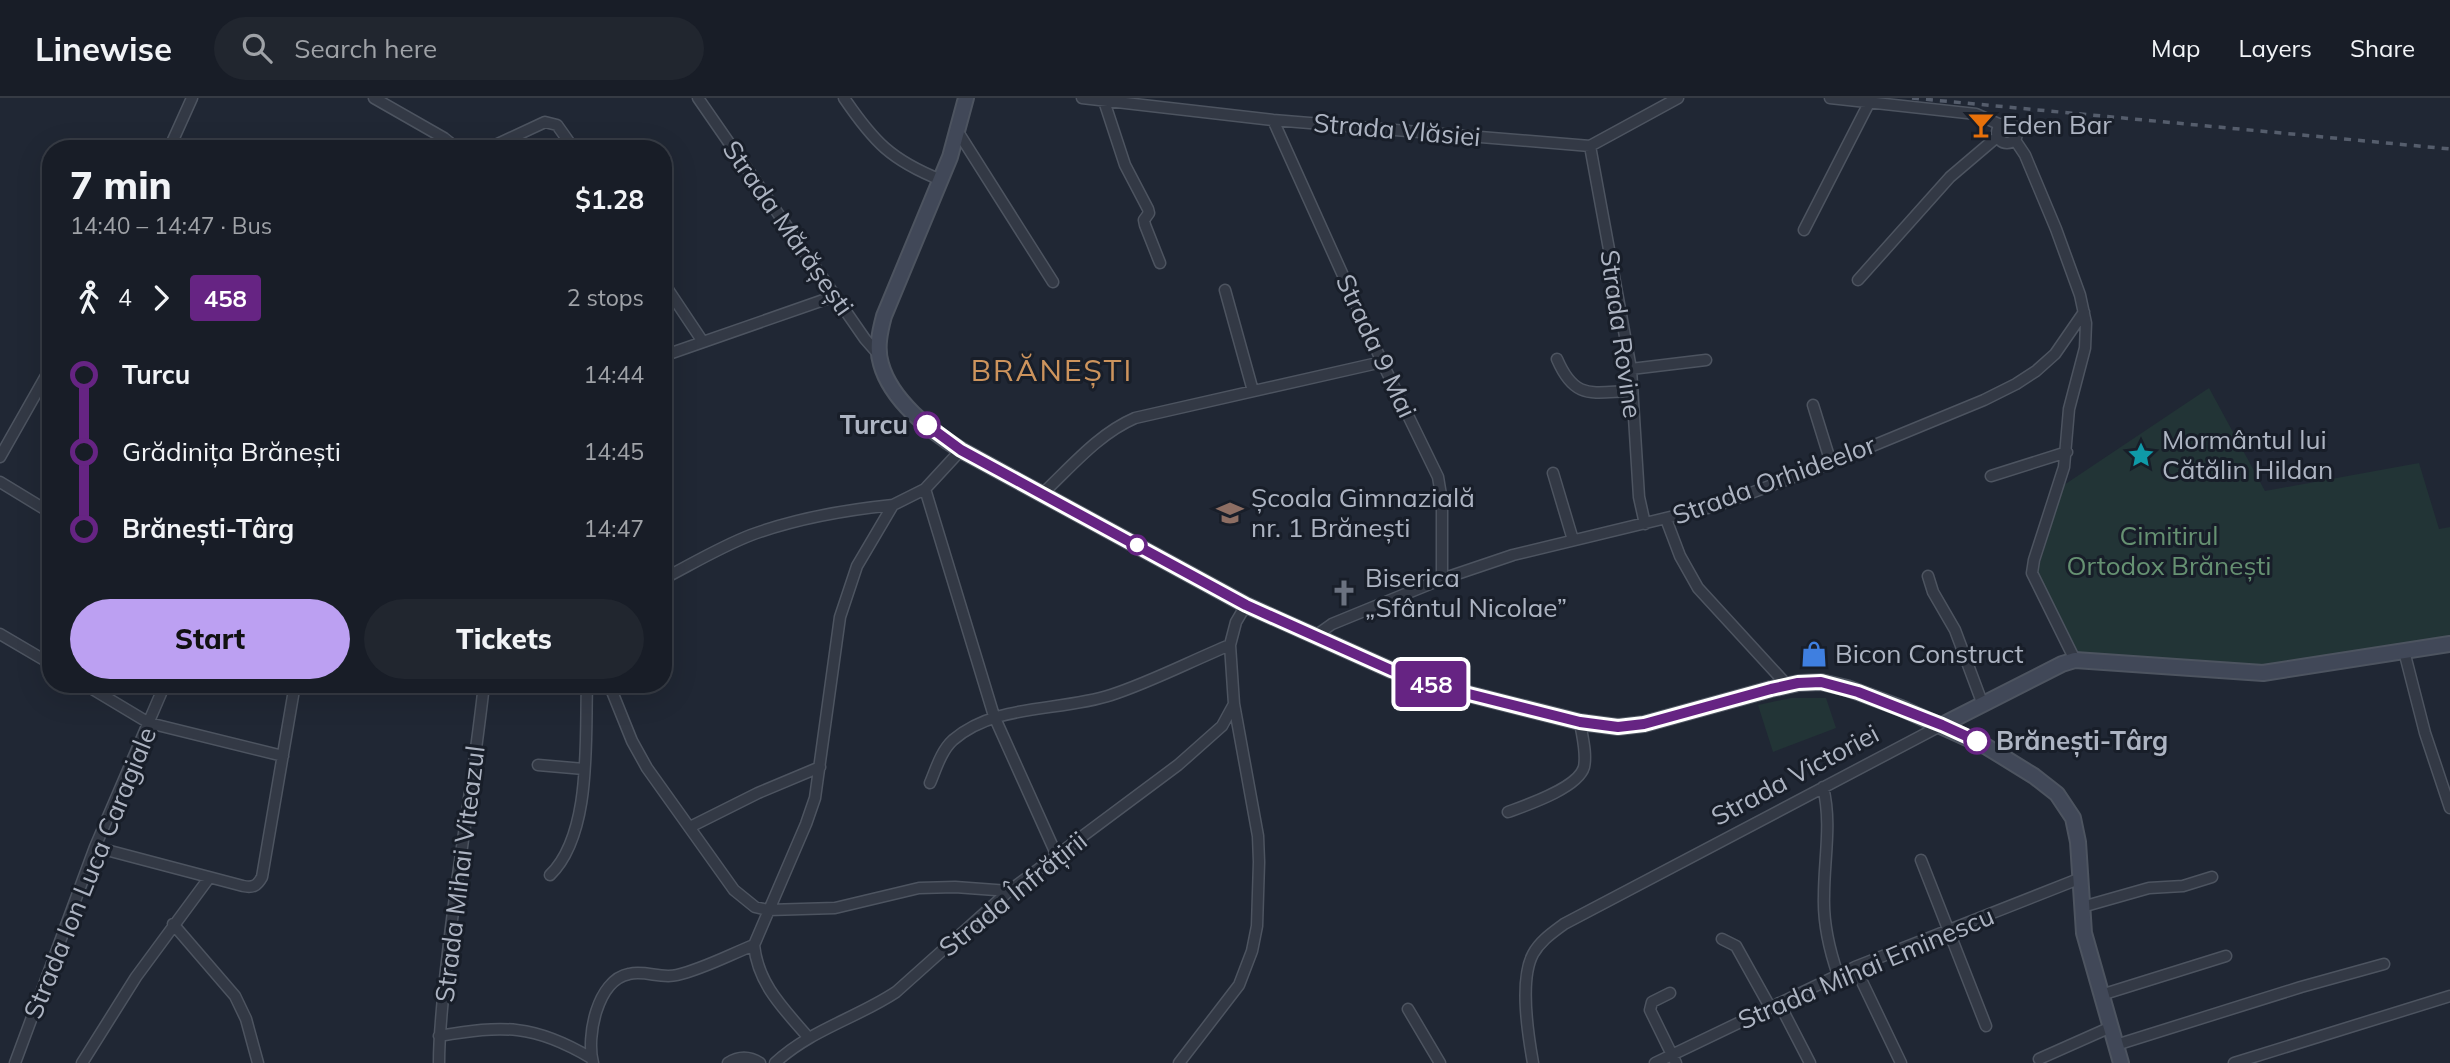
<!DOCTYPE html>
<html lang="en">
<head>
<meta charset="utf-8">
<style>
	body { margin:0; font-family:Mulish,sans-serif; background:#21262f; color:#f1f3f6; height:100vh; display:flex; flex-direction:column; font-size:26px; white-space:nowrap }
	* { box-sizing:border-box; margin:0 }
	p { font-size:23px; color:#9fa2a7 }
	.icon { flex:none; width:38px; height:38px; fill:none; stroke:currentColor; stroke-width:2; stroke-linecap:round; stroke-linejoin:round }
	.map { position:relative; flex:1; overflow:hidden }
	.details { position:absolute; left:42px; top:42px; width:630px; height:553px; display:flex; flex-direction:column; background:#181d27; border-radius:28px; box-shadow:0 7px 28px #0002,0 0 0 2px #363b44 }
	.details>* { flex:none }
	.badge { padding:0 14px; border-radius:5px; font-size:24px; line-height:46px }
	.map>.badge { position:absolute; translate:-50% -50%; box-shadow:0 0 0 4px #fff }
	.legs { display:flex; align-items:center; gap:10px; height:77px; padding:0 28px; font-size:23px }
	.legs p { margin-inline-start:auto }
	.overview { display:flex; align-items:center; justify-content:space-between; height:119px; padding:0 28px }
	h1 { font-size:38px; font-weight:800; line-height:52px }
	.action { display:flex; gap:14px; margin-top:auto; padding:14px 28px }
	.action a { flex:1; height:80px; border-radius:42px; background:#bca0f2; color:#111; font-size:28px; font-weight:800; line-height:80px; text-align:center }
	.action a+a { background:#21262f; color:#f1f3f6 }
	ul { padding:0 28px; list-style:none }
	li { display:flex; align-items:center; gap:24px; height:77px; font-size:26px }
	li i { display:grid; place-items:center; width:10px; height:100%; margin:0 9px; background:currentColor }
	li i::after { content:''; width:18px; height:18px; margin:-9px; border:5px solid; border-radius:50%; background:#181d27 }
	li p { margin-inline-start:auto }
	li:first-child i { background:linear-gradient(#0000 50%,currentColor 0) }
	li:last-child i { background:linear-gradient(currentColor 50%,#0000 0) }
	header { display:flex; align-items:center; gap:42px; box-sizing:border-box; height:98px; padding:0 35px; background:#181d27; border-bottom:2px solid #363b44 }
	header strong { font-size:33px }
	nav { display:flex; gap:38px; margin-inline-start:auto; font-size:24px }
	.search { width:490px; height:63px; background:#21262f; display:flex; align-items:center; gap:18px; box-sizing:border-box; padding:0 24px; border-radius:38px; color:#9fa2a7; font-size:26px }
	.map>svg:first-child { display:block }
</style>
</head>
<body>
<header>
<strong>Linewise</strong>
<div class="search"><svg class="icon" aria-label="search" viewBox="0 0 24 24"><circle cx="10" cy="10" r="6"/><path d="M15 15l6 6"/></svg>Search here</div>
<nav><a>Map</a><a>Layers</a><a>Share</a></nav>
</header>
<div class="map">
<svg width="2450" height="965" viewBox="0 0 2450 965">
	<rect width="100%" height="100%" fill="#202734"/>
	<path fill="#223436" d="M2209,290l56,103 154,-28 20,66 11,-2v112l-185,30 -190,-12 -39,-82 28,-90z
		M1791,600h35l10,30 -63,24 -15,-47z"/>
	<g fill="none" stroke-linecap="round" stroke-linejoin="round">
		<g stroke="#4d5460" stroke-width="13">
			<path id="street" d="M374,0l70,40 14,11
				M698,0l167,241 14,16
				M844,0c30,44 47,62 97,82
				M1082,0l191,22 317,26 88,-48
				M1830,0l146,16 25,11
				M1104,3l21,64 23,44 1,4 -5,7 1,5 15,38
				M1273,22l109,242 56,115 4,24v78
				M1997 35a10 10 0 1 1 20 0a10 10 0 1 1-20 0Z
				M958,34l95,150
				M2015,42l10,15 31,74 24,66 6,28 -1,25 -16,61 -5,58 -30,93 -2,13 43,87
				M1590,48l41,223 8,128 6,27
				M169,51l23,-51
				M487,51l58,-27 12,3 17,24
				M1804,132l65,-127
				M1858,182l92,-103 47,-40
				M663,184l40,60
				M1225,192l28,101
				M663,258l172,-60
				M1557,261c18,42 35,33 75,32
				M1631,271l75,-9
				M1813,307l18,58
				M0,359l51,-90
				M1553,375l20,67
				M1991,378l76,-24
				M0,384l51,31
				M925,391l69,227 63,140
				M1042,396c29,-27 56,-60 93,-76l247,-56
				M1666,421l14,37 18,32 89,97
				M1928,478l5,16 22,38 28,75
				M663,481c29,-15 57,-32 88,-44 46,-17 93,-25 142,-30
				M0,536l51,30
				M1315,538l17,-12 110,-45 71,-24 203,-49 115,-43 153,-63 32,-16 20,-13 19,-17 29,-42
				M2404,553l21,82 25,75
				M84,586l65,39 134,33
				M609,586l23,57 15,27 87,122 21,17 13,3 67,-2 84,-20 36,-1 54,4
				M538,667l46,4
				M930,685c6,-14 11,-32 23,-43 43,-37 106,-28 158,-45 40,-13 80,-34 119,-50
				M1823,689c9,37 1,71 1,109 -1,28 5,53 14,79
				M1508,714c19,-7 70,-24 76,-45 3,-14 -2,-31 -4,-45
				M690,729l68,-34 62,-26
				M95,749l148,39c10,2 14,0 19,-9l33,-193
				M1921,762l65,166
				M550,777c42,-41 35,-135 37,-191
				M2082,809l67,-19 34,-2 29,-9
				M173,826l62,72 11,23 12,44
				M1722,841l14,7 34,61
				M1855,869l46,96
				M1670,895l-18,9 -2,8 26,53
				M2101,897l125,-39
				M1779,905l31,60
				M1408,911l32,54
				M439,938c64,-11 95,-12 152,22
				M808,939c-25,-29 -50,-53 -54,-92l52,-121 9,-26 25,-181 17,-51 36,-61 32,-16 36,-39
				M2116,947l185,-58 83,-23
				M2039,961l72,-32
				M15,965l80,-216 70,-163
				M82,965l54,-86 73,-99
				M439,965c0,-34 4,-68 8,-102 10,-92 27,-184 37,-277
				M593,965c-7,-26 4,-83 36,-89 16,-4 32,5 48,1 26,-6 52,-20 77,-30
				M728,965c11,-7 21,-7 32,0
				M775,965c35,-33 82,-45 121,-71l113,-101 169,-126 44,-39 12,-22
				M1179,965l60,-78 13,-34 5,-25 2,-64 -1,-26 -24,-132 -4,-59 6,-23 10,-17
				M1533,965c-5,-28 -14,-83 0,-109 7,-13 19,-21 31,-30l378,-199
				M1655,965l200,-96 226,-89
				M2234,965l216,-67"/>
		</g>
		<g stroke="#4d5460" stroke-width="18">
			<path id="secondary" d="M966,0l-16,59 -66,159c-4,15 -8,32 -3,48 10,36 49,67 80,86l285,155 145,65 42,15 147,37 38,5 26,-3 127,-35 28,-6 22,-1 26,6 54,20 86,39 47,29 23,18 16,24 5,24 6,91 37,130
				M1942,627l120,-61 13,-4 188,13 187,-29"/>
		</g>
		<use href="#street" stroke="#333945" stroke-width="10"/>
		<use href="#secondary" stroke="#414858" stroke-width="14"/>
		<path stroke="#555d6c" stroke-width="3.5" stroke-dasharray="7 7" stroke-linecap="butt" d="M1912,0l538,51"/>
	</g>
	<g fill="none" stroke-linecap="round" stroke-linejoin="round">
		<g stroke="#fff" stroke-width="16">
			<path id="line-1" d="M927,327l34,25 285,155 145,65 42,15 147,37 38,5 26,-3 127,-35 27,-6 23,-1 37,10 84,33 35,16"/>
		</g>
		<use href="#line-1" stroke="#662483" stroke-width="10"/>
	</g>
	<defs>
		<g id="bar-bare" transform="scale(2.1)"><path d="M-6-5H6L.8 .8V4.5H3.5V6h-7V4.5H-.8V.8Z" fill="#e8710a" stroke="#181e29" stroke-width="2.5" paint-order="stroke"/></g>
		<g id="sight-bare" transform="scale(2.1)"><path d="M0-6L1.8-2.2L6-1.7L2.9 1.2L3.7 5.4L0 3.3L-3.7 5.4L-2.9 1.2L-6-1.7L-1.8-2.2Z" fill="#0f9aa8" stroke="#181e29" stroke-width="2.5" paint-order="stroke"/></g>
		<g id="school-bare" transform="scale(2.1)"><path d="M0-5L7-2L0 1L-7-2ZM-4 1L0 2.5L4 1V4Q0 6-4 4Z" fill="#8d6e63" stroke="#181e29" stroke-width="2.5" paint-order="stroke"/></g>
		<g id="church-bare" transform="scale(2.1)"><path d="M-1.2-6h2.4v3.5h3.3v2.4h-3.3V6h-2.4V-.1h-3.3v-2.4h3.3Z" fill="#6b7280" stroke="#181e29" stroke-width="2.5" paint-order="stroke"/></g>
		<g id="shop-bare" transform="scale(2.1)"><path d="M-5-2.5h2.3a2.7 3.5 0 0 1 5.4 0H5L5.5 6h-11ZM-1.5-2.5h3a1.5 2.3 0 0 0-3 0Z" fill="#3f7fe0" stroke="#181e29" stroke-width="2.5" paint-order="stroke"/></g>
	</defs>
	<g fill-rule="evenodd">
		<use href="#bar-bare" x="1981" y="27"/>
		<use href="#sight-bare" x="2141" y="357"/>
		<use href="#school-bare" x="1230" y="415"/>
		<use href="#church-bare" x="1344" y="495"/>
		<use href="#shop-bare" x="1814" y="556"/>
	</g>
	<g fill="#fff" stroke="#662483" stroke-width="3.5">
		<circle cx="927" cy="327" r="12"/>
		<circle cx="1137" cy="447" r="9"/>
		<circle cx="1977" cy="643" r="12"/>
	</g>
	<g text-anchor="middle" stroke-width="6" stroke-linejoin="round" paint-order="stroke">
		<g font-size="26" fill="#adb4c2" stroke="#181e29" text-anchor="start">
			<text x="2002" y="36">Eden Bar</text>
			<text x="2162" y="351">Mormântul lui<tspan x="2162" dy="30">Cătălin Hildan</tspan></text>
			<text x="1251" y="409">Școala Gimnazială<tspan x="1251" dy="30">nr. 1 Brănești</tspan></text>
			<text x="1365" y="489">Biserica<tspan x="1365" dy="30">„Sfântul Nicolae”</tspan></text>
			<text x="1835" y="565">Bicon Construct</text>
		</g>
		<g font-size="26" fill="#adb4c2" stroke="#181e29">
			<text transform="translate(1397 32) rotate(5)" y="9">Strada Vlăsiei</text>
			<text transform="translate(788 130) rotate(55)" y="9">Strada Mărășești</text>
			<text transform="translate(1621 236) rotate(82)" y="9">Strada Rovine</text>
			<text transform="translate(1376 248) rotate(65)" y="9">Strada 9 Mai</text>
			<text transform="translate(1774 382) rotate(-20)" y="9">Strada Orhideelor</text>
			<text transform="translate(1795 677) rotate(-28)" y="9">Strada Victoriei</text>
			<text transform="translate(90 775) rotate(-68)" y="9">Strada Ion Luca Caragiale</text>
			<text transform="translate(460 776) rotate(-83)" y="9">Strada Mihai Viteazul</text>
			<text transform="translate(1013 796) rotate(-39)" y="9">Strada Înfrățirii</text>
			<text transform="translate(1866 870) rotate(-23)" y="9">Strada Mihai Eminescu</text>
		</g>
		<g font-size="26" font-weight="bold" fill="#adb4c2" stroke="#181e29" text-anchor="end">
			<text x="908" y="336">Turcu</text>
			<text x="1996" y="652" text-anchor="start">Brănești-Târg</text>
		</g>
		<g font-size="26" fill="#669172" stroke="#181e29">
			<text x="2169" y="447">Cimitirul<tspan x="2169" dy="30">Ortodox Brănești</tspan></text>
		</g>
		<g font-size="30" letter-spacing="2" fill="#cd945d" stroke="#181e29">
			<text x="1052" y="283">BRĂNEȘTI</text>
		</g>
	</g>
</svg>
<b class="badge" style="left:1431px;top:586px;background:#662483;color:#fff">458</b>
<section class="details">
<div class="overview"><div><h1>7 min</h1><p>14:40 – 14:47 · Bus</p></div><b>$1.28</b></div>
<div class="legs"><svg class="icon" aria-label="walk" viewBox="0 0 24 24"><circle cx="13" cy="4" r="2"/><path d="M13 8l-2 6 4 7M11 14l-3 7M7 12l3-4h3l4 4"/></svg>4<svg class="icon" aria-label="forward" viewBox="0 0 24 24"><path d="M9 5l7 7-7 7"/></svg><b class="badge" style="background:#662483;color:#fff">458</b><p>2 stops</p></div>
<ul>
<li><i style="color:#662483"></i><b>Turcu</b><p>14:44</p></li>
<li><i style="color:#662483"></i><span>Grădinița Brănești</span><p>14:45</p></li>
<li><i style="color:#662483"></i><b>Brănești-Târg</b><p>14:47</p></li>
</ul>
<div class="action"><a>Start</a><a>Tickets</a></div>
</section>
</div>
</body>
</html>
